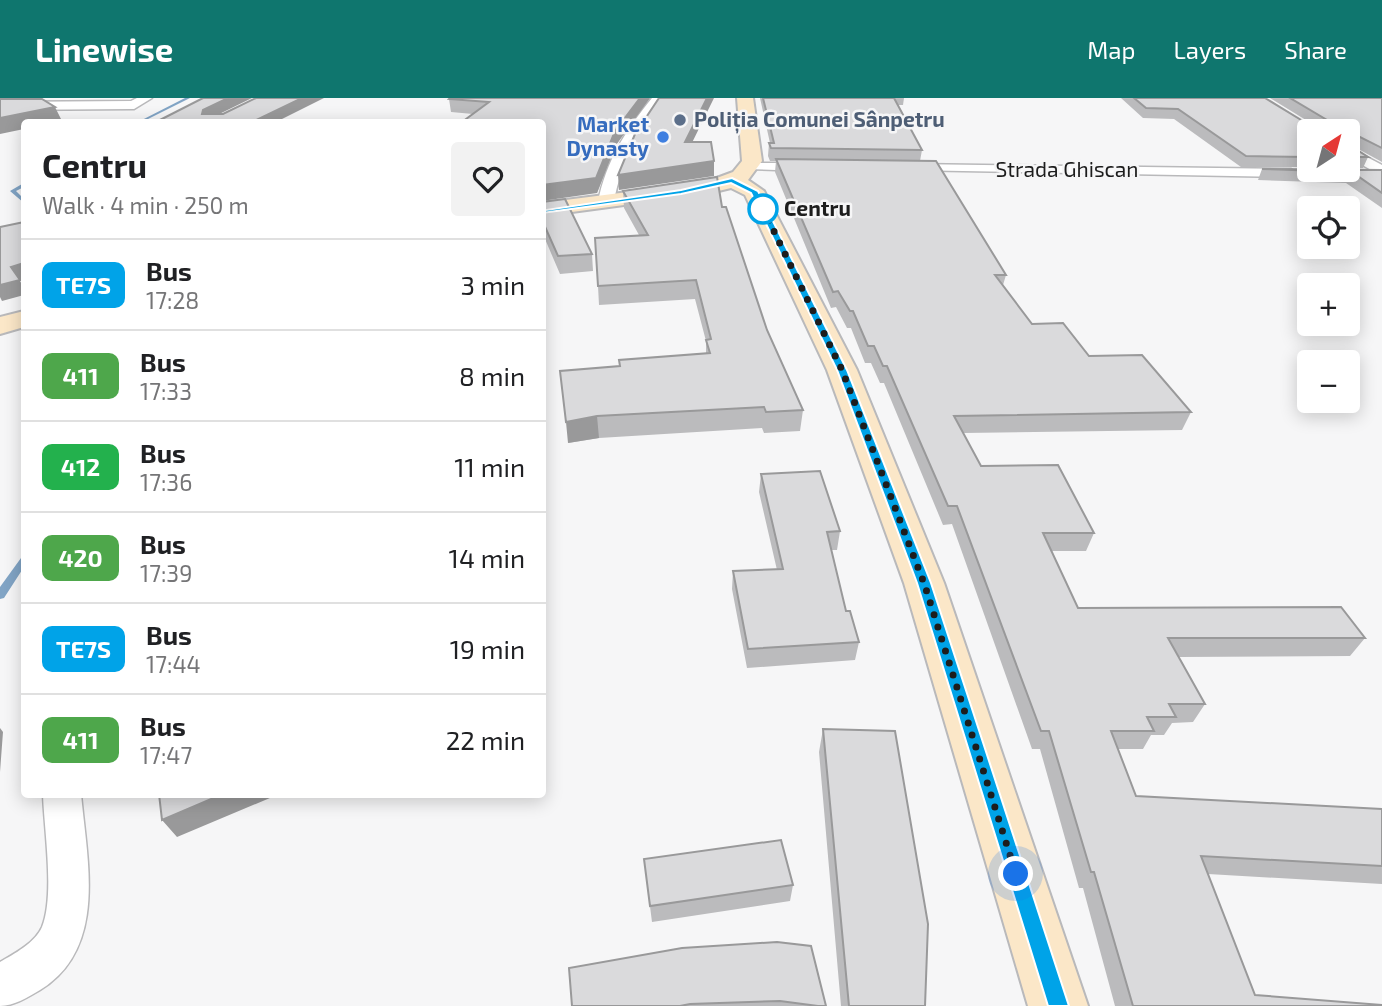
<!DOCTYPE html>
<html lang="en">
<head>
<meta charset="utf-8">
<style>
	body { margin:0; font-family:"Exo 2",sans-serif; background:#f2f2f2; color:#202124; height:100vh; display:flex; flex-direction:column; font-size:26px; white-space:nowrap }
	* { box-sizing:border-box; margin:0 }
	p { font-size:23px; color:#757577 }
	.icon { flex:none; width:38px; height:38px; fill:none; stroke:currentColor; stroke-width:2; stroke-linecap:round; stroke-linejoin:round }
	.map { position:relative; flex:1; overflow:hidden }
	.sheet { position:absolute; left:21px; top:21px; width:525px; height:679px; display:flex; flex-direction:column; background:#fff; border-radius:7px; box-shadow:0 4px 18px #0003 }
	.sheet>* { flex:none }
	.badge { padding:0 14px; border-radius:10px; font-size:24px; line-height:46px }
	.needle { width:46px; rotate:36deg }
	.buttons { position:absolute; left:1297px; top:21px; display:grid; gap:14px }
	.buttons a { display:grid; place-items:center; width:63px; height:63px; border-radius:7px; background:#fff; box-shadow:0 4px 18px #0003; font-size:35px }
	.you { position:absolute; width:35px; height:35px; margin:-18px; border:5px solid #fff; border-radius:50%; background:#1a73e8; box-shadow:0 0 0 10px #1a73e833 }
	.map>.badge { position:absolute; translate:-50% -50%; box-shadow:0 0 0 4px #fff }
	.round { display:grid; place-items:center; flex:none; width:74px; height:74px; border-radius:7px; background:#f2f2f2 }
	.overview { display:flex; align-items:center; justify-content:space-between; height:119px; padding:0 21px }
	h1 { font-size:33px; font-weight:700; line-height:52px }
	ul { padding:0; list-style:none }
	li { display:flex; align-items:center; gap:21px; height:91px; padding:0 21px; border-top:2px solid #e0e0e0 }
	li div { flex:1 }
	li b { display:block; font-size:26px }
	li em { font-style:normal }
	li .badge { min-width:77px; font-weight:700; text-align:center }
	header { display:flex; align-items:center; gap:42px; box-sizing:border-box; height:98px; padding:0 35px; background:#0f766e; color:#fff }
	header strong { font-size:33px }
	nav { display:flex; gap:38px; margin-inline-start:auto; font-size:24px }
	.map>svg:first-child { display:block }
</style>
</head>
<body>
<header>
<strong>Linewise</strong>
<nav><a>Map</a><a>Layers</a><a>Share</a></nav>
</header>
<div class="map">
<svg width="1382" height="908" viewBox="0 0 1382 908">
	<rect width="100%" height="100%" fill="#f6f6f7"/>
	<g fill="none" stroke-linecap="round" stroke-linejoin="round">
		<path fill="#81a4c5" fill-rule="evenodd" d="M185,0h5l-48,24h-4z
			M22,86h2v3l-8,4 8,8v4l-14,-12z
			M24,459v10l-20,31 -4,1v-12l21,-29z"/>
		<g stroke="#b9b9bb" stroke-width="3">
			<path id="pedestrian" d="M751,65h53l6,4 -6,4 -57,-2 -2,-2z
				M912,66l379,5 6,4 -6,4 -383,-7 -2,-2z"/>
		</g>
		<g stroke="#b9b9bb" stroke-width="3">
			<path id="minor" d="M137,0h15l-18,11 -134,1v-8l131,-1z
				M652,0h13c-24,33 -44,62 -51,104l-2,4h-12l-2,-4c8,-41 28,-72 54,-104z
				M1348,49l34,18v11l-34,-19z
				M43,696h38c6,67 27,154 -41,196 -12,7 -26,16 -40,16v-44c14,-8 35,-19 42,-35 13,-32 2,-98 1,-133z"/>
		</g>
		<g stroke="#b9b9bb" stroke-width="4">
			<path id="secondary" d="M737,0h16l9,63 -14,19 16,11 93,179 87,213 144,423h-60l-124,-423 -77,-213 -82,-175 -14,-7 -25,6 -164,22v-13l164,-21 27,-10 9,-11z
				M24,213v16l-24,7v-17z"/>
		</g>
		<use href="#pedestrian" fill="#fff" fill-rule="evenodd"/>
		<use href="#minor" fill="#fff" fill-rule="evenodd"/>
		<use href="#secondary" fill="#fbe7c8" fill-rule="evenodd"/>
	</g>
	<path fill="#bbbbbd" d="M450,0h200l-34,47 -19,48 -124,-79 -22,-2 -2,-13z
		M760,0h144l-1,7h-6l25,45 -2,11 86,114 -3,10 29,39 159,88 -9,18 -219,3 18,33 113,67 -8,18h-35l27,57 287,30 -15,18 -171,1 26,47 -12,18 -21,1 -8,12h-13l-8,14h-25l18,47 246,13v75l-174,-10 47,121 127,11h-267l-32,-118h-4l-39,-139h-8l-80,-225 -9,1 -59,-142h-4l-9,-20h-6l-14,-35h-4l-11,-21 -5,1 -56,-136 1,-11h-6l-2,-5 1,-13h1z
		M1121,0h144l46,28 3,-1 -44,-27h112v64l-31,-17 17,12 -5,11h-15v-37h-39v36h-68l-67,-48 -31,-1z
		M1262,71l120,1v38l-36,-25 -88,-3z
		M623,93l99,16 45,123 36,80 -3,21 -36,2 -2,-5 -163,10 -31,5 51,-77v-6l87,-7v-12l-11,-42 -96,6 -1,-19 41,-51 -15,-27z
		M542,104l50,52 1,17 -33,3 -18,-42z
		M761,376l79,57 -3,19h-6l15,61 13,31 -4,18 -108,8 -15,-79 1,-18 44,-1 -18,-78z
		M823,631l102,277h-84l-22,-254z
		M644,761l149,26 -3,16 -138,21z
		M569,870l257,38h-254z"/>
	<path fill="#99999a" d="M228,0h24l-45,22 -5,-6 1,-4z
		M302,0h22l-48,24h-24z
		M640,0h10l-34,47 -19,48 -55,8v-16l73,-54z
		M707,0h7l-29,59v-15z
		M55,9l7,14 -8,1h-30v7l-24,5v-16z
		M714,63v15l-95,14 -1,-15z
		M24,165v17l-4,1 4,7v7l-22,6 -2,-4v-12l11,-18z
		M597,318l2,22 -31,5 -2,-21z
		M0,630l3,4 -3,40z
		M223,696l54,1 -100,42 -15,-17z"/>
	<path fill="#dadadc" stroke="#99999a" stroke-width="2" d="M203,0h25l-25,12 -1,4h21l33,-16h46l-50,24h-96z
		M450,0h190l-25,33 -19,47 -54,7v-63h-80l27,-20 -40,-3z
		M659,0h48l-22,44h26l3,19 -96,14 17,-41z
		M763,0h131l28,52 -151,-2 -2,-5h5z
		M1134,0h131l46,28 16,-6 -37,-22h92v50l-28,-14 -3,3v9l17,11h-20v-26h-39v26l-63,-1 -68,-47 -32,-1z
		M0,1h42l13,8 -55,11z
		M776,61l160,2 70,114h-11l37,49 31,-1 26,33 53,-1 49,57 -237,4 27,50 77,-1 36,68h-51l35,75 263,-1 24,31h-197l37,66h-36l7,13h-29l7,14h-43l25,65 246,13v57l-181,-10 54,139 127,10v1h-249l-39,-134h-3l-42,-141h-8l-84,-225h-9l-61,-140h-4l-9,-20h-6l-15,-35h-3l-12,-20 -5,1z
		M1262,71l120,1v23l-30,-21z
		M717,79l5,30h4l41,123 36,80 -37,2 -2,-5 -167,9 -31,6 -6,-51 60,-5 -1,-6 91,-7 -4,-13 5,-1 -15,-59 -98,6 -3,-48 53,-3 -25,-44z
		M565,101l27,55 -34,2 -16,-36v-18z
		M24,124v41l-13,4 9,13 -20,5v-58z
		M820,373l20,60 -13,1 19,79h4l9,31 -111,7 -15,-78 50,-2 -22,-95z
		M823,631l72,2 33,193 -3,82h-76z
		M159,696h64l-61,26z
		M781,742l12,45 -143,21 -6,-47z
		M777,844l34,4 15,60h-8l-38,-5 -90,3 -10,2h-108l-3,-38 113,-20z"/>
	<path fill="#00a3e8" stroke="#fff" stroke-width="2" d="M732,80l26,13 89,179 84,213 138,423h-21l-131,-423 -80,-213 -86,-177 -20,-10 -50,11 -139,19 -3,-2 142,-21z"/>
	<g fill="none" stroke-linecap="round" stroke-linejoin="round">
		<path stroke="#1d1d1d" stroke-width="7" stroke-dasharray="0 12.6" d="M763,111l79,161 82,213 92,291"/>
	</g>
	<circle fill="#5c6f8a" stroke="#f6f6f7" stroke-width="2.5" cx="680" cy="22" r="7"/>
	<circle fill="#3f7fe0" stroke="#f6f6f7" stroke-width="2.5" cx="663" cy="39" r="7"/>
	<circle fill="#fff" stroke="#00a3e8" stroke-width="3.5" cx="763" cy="111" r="14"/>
	<g text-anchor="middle" stroke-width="5" stroke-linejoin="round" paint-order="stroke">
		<g font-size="21" font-weight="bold" fill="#4e5e75" stroke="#f6f6f7" text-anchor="start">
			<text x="694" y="29">Poliția Comunei Sânpetru</text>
		</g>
		<g font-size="21" font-weight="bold" fill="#366cbe" stroke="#f6f6f7" text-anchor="end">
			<text x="649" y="34">Market<tspan x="649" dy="24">Dynasty</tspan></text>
		</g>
		<g font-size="21" fill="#1d1d1d" stroke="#f6f6f7">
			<text x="1067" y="79">Strada Ghiscan</text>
		</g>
		<g font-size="21" font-weight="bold" fill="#1d1d1d" stroke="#f6f6f7" text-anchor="start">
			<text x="784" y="118">Centru</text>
		</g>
	</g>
</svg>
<div class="buttons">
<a><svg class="needle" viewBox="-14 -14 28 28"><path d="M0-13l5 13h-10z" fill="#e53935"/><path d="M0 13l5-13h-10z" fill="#757577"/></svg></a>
<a><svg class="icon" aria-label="locate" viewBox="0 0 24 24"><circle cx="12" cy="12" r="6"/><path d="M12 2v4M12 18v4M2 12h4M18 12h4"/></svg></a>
<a>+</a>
<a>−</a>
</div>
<div class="you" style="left:1016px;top:776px"></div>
<section class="sheet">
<div class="overview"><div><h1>Centru</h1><p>Walk · 4 min · 250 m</p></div><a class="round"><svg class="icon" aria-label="heart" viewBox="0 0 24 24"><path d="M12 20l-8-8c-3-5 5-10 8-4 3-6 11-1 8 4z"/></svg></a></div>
<ul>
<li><span class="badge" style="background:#00a3e8;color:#fff">TE7S</span><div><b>Bus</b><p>17:28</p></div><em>3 min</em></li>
<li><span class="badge" style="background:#4ea74b;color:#fff">411</span><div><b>Bus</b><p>17:33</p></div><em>8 min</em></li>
<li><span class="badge" style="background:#23b14d;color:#fff">412</span><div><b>Bus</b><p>17:36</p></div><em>11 min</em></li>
<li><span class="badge" style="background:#4ea74b;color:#fff">420</span><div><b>Bus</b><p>17:39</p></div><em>14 min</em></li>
<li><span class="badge" style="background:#00a3e8;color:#fff">TE7S</span><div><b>Bus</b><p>17:44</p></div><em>19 min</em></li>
<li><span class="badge" style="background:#4ea74b;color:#fff">411</span><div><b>Bus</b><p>17:47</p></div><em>22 min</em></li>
</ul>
</section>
</div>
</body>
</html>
